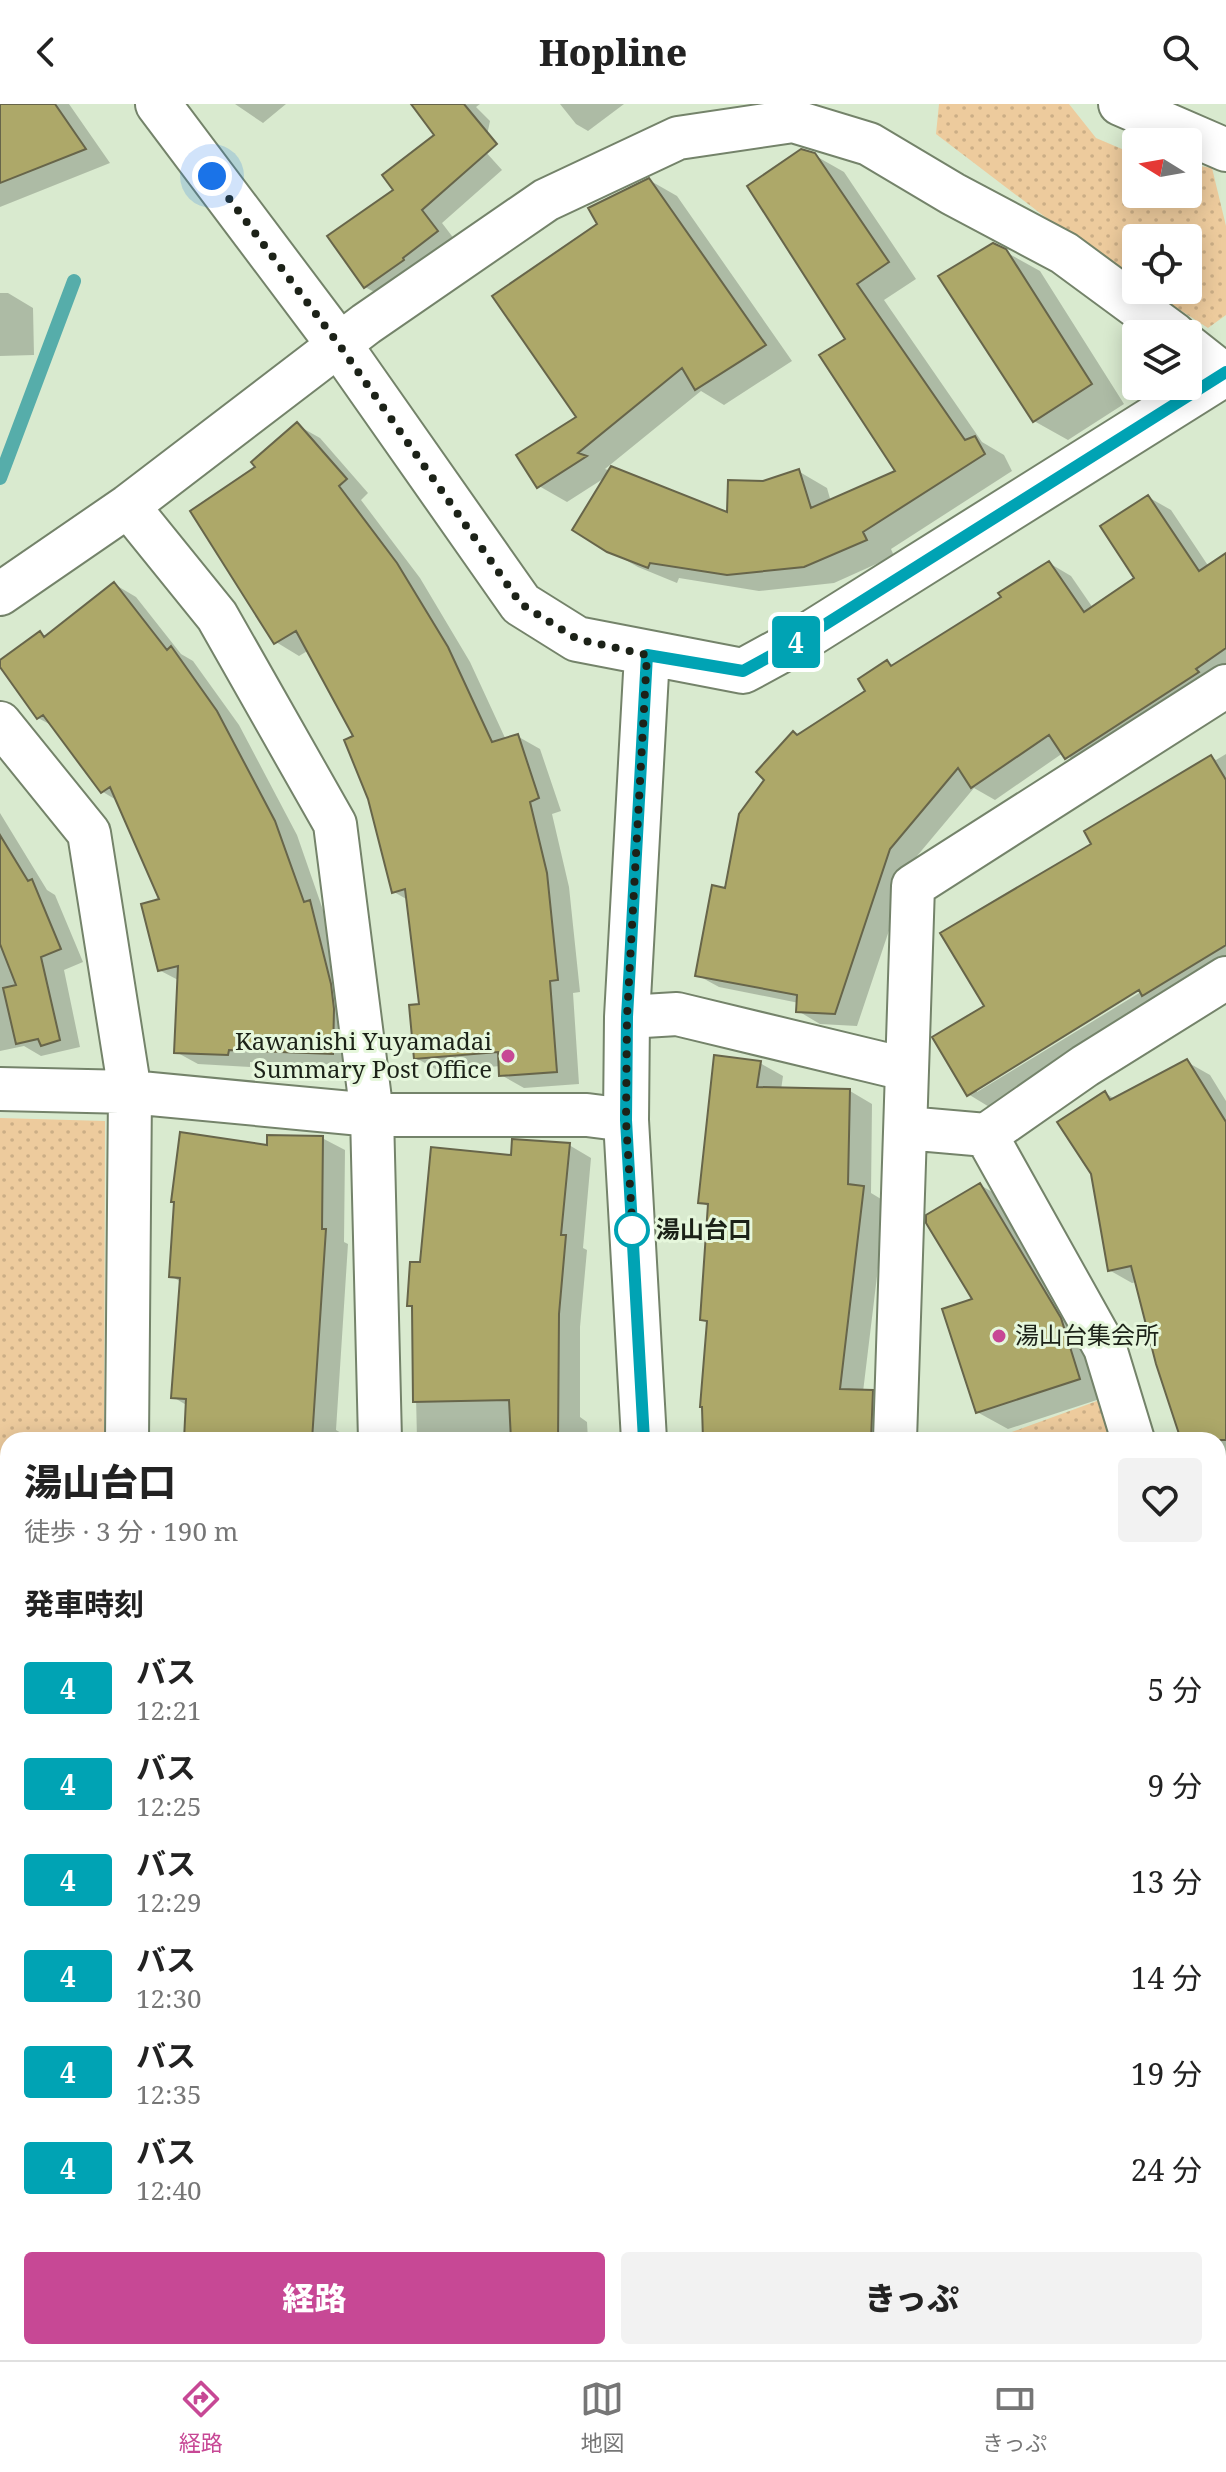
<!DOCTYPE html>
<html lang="ja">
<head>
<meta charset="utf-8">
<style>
	body { margin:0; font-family:"Noto Serif","Noto Sans JP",serif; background:#f2f2f2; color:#222; height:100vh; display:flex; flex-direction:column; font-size:30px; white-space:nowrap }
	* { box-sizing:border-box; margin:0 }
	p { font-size:26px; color:#767676 }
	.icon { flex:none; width:44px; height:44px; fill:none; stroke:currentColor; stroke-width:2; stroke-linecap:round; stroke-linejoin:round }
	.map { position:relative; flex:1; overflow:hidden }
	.side { position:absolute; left:0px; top:1328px; width:1226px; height:928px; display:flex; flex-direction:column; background:#fff; border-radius:24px 24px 0 0; box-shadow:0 4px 20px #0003 }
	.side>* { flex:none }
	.badge { padding:0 16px; border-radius:6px; font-size:28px; line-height:52px }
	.needle { width:52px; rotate:281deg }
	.controls { position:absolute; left:1122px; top:24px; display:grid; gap:16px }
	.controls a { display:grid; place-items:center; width:80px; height:80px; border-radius:8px; background:#fff; box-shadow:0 4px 20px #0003; font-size:40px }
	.you { position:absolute; width:40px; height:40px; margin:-20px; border:6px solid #fff; border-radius:50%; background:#1a73e8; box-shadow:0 0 0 12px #1a73e833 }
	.map>.badge { position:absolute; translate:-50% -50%; box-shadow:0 0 0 4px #fff }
	h2 { padding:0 24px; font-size:30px; line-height:72px }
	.round { display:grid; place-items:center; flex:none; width:84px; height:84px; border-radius:8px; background:#f2f2f2 }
	.headline { display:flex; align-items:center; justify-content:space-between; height:136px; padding:0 24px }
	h1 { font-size:38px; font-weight:800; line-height:60px }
	.cta { display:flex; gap:16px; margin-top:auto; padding:16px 24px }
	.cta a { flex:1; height:92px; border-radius:8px; background:#c74895; color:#fff; font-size:32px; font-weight:800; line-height:92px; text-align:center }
	.cta a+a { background:#f2f2f2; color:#222 }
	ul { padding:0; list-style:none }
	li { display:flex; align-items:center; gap:24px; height:96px; padding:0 24px }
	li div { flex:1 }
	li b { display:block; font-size:30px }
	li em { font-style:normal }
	li .badge { min-width:88px; font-weight:700; text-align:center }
	header { display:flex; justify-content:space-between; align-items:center; height:104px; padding:0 24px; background:#fff; font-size:36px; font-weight:800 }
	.dock { display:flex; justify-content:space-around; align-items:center; height:112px; border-top:2px solid #e0e0e0; background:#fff; font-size:22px; color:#767676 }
	.dock a { display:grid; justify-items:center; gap:4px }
	.dock .selected { color:#c74895 }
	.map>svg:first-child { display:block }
</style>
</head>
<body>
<header><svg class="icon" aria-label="back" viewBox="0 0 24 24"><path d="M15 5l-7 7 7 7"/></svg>Hopline<svg class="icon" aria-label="search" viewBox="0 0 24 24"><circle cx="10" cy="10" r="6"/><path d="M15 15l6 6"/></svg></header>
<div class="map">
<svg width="1226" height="2256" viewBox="0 0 1226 2256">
	<defs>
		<pattern id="forest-firs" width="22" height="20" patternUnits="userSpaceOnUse" patternTransform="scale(2)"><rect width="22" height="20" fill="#edcb9d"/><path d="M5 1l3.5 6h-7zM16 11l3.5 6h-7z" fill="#cbae86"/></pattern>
		<pattern id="park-dots" width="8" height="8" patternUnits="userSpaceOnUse" patternTransform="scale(2)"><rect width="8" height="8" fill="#edcb9d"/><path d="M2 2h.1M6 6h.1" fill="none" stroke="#cbae86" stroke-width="1.8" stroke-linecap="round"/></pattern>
	</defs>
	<rect width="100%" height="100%" fill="#d9eacf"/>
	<path fill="url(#forest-firs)" d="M0,2058l8,22v168h213l3,8h-224z"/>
	<path fill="url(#park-dots)" d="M939,0h130l27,34 40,17v39h52v-30l24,4 14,58v89l-18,13 -59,-38h39v-52h-52v43l-62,-42 -138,-105z
		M0,1014l105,3 -1,319h-96v40l-8,-23z
		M1108,1293l12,43h-130z"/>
	<path fill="#0003" fill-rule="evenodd" d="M0,0h69l41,59 -110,44z
		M235,0h51l-23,19z
		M414,0h66l-4,3 14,14 -6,29 18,20 -60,53 16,21 -71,55 -22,-12 31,-97 41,-55z
		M560,0h64l-36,27 -12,-7z
		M814,51l30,17 72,107 -32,21 98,142 22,13 8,16 -121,78 3,7 -60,27 -75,8 -80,-13 -2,5 -39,-16 -30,-17 -2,-73 -39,25 -28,-16 40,-69 21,-193 49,-44 28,16 115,165 -68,44 -23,-14 -96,78 124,46 34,-32 35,-12 29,17 4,14 67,-30 -51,-132z
		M993,141l47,26 84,133 -56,36 -34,-19z
		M0,189h8l25,15 1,47 -34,1z
		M297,321l23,13 48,55 -7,7 59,78 50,84 36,78 11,-4 23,13 21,62 -9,3 17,73 11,105 -7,1 6,91 -55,4 -23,-13v-9l-62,5 -23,-13 5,-52 -13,-106 -14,-8 -38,-154 -47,-88 -10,6 -23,-14 -18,-175z
		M1148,393l23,13 38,57 17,-11v120l-137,94 -26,-17 -68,47 -21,-12 -62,74 -55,164 -37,-2 -22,-13 1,-8 -80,-16 -22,-12 29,-85 72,-154 70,-44 19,-30 7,4 110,-68 45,-35 22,13 22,32 44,-29z
		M114,480l22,13 45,57 12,7 46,64 58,110 26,75 9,5 22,150 -104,-3v5l-52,-3 -22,-12 4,-71 -21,-11 3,-69 -44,-100 -15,-9 -48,-65 -17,-9 -38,-54 40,-31 7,5z
		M1226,650v217l-235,137 -23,-14 18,-87 108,-162 117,-88 5,3zM1147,880l2,3 -172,105v-4z
		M0,709l47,77 8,5 28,67 -19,8 16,77 -39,9 -17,-10 -24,5z
		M1187,958l23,13 16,26v474l-7,-24 6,-2 -7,-23v-86h-35l-46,-158 -5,1 -23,-13 -4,-177 10,6z
		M760,959l23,13 -2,14 69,1 22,13 -1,89 15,9 -23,190h9l23,13 -1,35h-189l4,-117 -7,-4 8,-112 -10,-5z
		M322,1034l23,12 -1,92 4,2 -12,186 12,7 -1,3h-161l2,-34 -15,-9 8,-115 -10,-6 98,-129z
		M569,1041l22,13 -8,90 4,2 -7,77v90l7,5 1,18h-171l-3,-133 -5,-2 13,-41 91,-107z
		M980,1081l30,17 99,194 -101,33 -31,-17 -2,-111z
		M1218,1732l8,20v504h-8l-3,-8h3z
		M8,1890v88l-8,3v-87z
		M324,2248h261l8,8h-266z
		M669,2248h170l5,8h-173z
		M957,2248h189l3,8h-184z"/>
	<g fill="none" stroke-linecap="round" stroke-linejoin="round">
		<path stroke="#56adaa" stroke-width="14" d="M0,374l74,-197
			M0,1415l8,23
			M283,2248l2,8"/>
	</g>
	<path fill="#ada869" stroke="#67654a" stroke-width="2" d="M0,0h55l31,45 -86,34z
		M411,0h53l33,40 -75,66 16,21 -35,27 1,2 -40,28 -37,-52 66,-46 -11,-15 52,-40z
		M801,45l14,4 74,109 -32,22 108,156 10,-4 10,18 -122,78 4,8 -63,27 -77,8 -77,-12 -2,5 -41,-16 -35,-22 39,-64 116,46 1,-32 35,1 36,-12 12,39 84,-37 -76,-116 26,-16 -98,-153z
		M649,74l117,167 -71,45 -13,-22 -104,85 9,3 -50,32 -21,-33 60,-38 -84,-121 105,-72 -9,-16z
		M993,139l13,6 86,135 -59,38 -95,-146z
		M297,318l50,57 -8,7 58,77 51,84 44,95 26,-8 21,64 -9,4 17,71 11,107 -8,1 7,91 -58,4 -1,-24 -84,7 -5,-54 10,-1 -14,-115 -13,4 -24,-94 -24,-59 9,-4 -57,-105 -22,13 -84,-133 65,-44 -4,-5z
		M1148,391l51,76 27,-18v95l-30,21 3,3 -134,87 -16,-24 -78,53 -13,-20 -68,81 -55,165 -39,-2 1,-17 -102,-19 17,-91 13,3 14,-74 25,-34 -8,-8 37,-41 4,4 68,-44 -7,-12 29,-19 4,6 110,-69 -3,-4 51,-32 35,51 50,-34 -34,-52z
		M114,478l53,68 4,-4 46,65 58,110 29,81 6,-2 21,84 3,25 -1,45 -104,-4 -1,5 -54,-2 4,-87 -20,5 -17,-67 18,-5 -49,-112 -9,6 -58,-78 -6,4 -37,-52v-7l40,-29 4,6z
		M1211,651l15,25v165l-84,51 -3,-6 -172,106 -35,-59 52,-31 -44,-73 151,-89 -7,-13z
		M0,731l28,46 4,-2 29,70 -20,8 19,83 -19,6 -3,-7 -22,5 -13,-56 13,-3 -16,-41z
		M714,951l47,6 -4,26 93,2 -2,95 16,2 -24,203 33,1 -2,50h-168l-1,-33h-2l7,-86 -7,-1 8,-116 -10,-1z
		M1187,955l39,63v318h-45l-25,-76 -25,-98 -23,5 -17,-97 -34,-52 48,-31 5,9z
		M180,1028l87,13v-10l56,1 -1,93h4l-14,211h-128l2,-41 -15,-1 9,-120 -11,-1 5,-75h-3z
		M512,1035l58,4 -9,92h5l-7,79 -1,126h-47l-2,-40 -96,2 -1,-96h-5l3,-44h10l11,-115 80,8z
		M980,1079l81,135 19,61 -104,34 -34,-104 30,-10 -46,-76v-8z"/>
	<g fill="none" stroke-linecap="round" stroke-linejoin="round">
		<g stroke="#74836a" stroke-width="46">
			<path id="street" d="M1120,0l106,46
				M1188,242l38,30
				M128,402l89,110 118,208 37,291 8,325
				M0,490l128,-88 238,-182 180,-124 132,-62 115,-17 76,23 84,50 111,59 110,81
				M0,619l89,110 41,259 -3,348
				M627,913l50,-3 228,55
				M0,985l130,3 242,23h215l39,5
				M906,1024l80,7 119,213 28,92
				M986,1031l99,-69 141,-88
				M895,1336l18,-554 313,-200
				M0,1489l8,21
				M1218,1555l8,-3
				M1218,1607l8,24
				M252,2248l3,8
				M616,2248l3,8
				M1174,2248l3,8"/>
		</g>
		<g stroke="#74836a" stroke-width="48">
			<path id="secondary" d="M158,0l182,242 181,258 56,35 166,32 59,-32 424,-266
				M644,1336l-18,-320 1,-103 20,-362
				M892,2248l2,8"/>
		</g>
		<use href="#street" stroke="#fff" stroke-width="42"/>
		<use href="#secondary" stroke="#fff" stroke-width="44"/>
	</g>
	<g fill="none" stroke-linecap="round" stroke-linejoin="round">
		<g stroke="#fff" stroke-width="18">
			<path id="line" d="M644,1336l-18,-320 1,-103 20,-362 96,16 59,-32 424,-267"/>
		</g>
		<use href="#line" stroke="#00a3b4" stroke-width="12"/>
		<path stroke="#1c2218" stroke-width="8" stroke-dasharray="0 14.4" d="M212,72l128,170 181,258 56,35 70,16 -20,362 -1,103 7,116 -1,-6"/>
	</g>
	<g fill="#c74895" stroke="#e6f7dc" stroke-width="3">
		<circle cx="508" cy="952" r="8"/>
		<circle cx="999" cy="1232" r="8"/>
	</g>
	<circle fill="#fff" stroke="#00a3b4" stroke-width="4" cx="632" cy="1126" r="16"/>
	<g text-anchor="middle" stroke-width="6" stroke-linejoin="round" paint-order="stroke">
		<g font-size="24" fill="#1c2218" stroke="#e6f7dc" text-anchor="end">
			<text x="492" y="946">Kawanishi Yuyamadai<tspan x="492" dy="28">Summary Post Office</tspan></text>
			<text x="1015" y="1240" text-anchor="start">湯山台集会所</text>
		</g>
		<g font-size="24" font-weight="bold" fill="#1c2218" stroke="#e6f7dc" text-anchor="start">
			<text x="656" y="1134">湯山台口</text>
		</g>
	</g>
</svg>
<div class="controls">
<a><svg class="needle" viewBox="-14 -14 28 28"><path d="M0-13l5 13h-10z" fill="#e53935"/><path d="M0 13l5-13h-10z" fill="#767676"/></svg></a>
<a><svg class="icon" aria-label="locate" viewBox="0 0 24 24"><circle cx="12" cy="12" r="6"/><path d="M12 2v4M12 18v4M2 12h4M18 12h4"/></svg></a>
<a><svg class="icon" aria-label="layers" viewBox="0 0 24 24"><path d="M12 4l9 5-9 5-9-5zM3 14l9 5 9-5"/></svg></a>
</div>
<div class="you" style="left:212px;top:72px"></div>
<b class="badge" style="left:796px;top:538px;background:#00a3b4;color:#fff">4</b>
<section class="side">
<div class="headline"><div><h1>湯山台口</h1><p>徒歩 · 3 分 · 190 m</p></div><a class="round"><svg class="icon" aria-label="heart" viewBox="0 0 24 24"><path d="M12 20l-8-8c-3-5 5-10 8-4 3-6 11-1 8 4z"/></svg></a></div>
<h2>発車時刻</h2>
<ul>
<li><span class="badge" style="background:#00a3b4;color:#fff">4</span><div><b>バス</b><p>12:21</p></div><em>5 分</em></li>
<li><span class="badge" style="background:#00a3b4;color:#fff">4</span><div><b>バス</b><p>12:25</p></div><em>9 分</em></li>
<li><span class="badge" style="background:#00a3b4;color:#fff">4</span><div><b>バス</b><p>12:29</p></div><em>13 分</em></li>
<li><span class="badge" style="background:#00a3b4;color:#fff">4</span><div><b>バス</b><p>12:30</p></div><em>14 分</em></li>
<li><span class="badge" style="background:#00a3b4;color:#fff">4</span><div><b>バス</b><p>12:35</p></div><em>19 分</em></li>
<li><span class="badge" style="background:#00a3b4;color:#fff">4</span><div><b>バス</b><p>12:40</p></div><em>24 分</em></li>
</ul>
<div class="cta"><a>経路</a><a>きっぷ</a></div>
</section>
</div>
<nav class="dock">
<a class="selected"><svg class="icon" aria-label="directions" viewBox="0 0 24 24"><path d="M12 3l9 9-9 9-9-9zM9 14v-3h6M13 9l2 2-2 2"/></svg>経路</a>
<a><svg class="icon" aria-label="map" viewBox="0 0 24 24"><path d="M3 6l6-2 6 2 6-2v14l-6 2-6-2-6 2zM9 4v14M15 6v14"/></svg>地図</a>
<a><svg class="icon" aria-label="tickets" viewBox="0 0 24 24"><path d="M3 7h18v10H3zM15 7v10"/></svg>きっぷ</a>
</nav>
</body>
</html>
